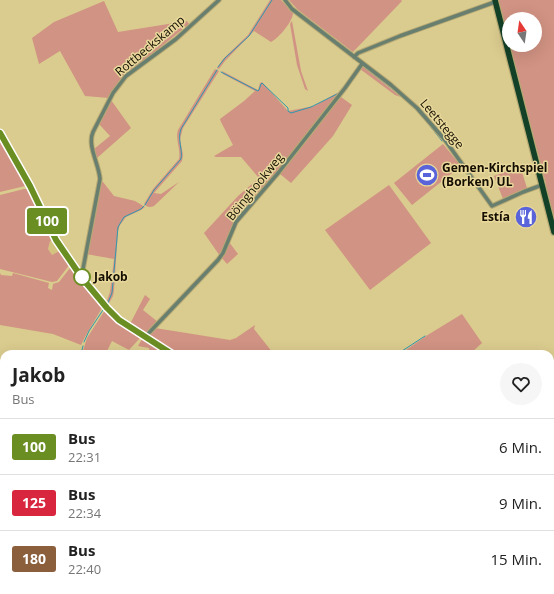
<!DOCTYPE html>
<html lang="de">
<head>
<meta charset="utf-8">
<style>
	body { margin:0; font-family:"Open Sans",sans-serif; background:#f6f6f6; color:#222; height:100vh; display:flex; flex-direction:column; font-size:15px; white-space:nowrap }
	* { box-sizing:border-box; margin:0 }
	p { font-size:13px; color:#767676 }
	.icon { flex:none; width:22px; height:22px; fill:none; stroke:currentColor; stroke-width:2; stroke-linecap:round; stroke-linejoin:round }
	.map { position:relative; flex:1; overflow:hidden }
	.side { position:absolute; left:0px; top:350px; width:554px; height:244px; display:flex; flex-direction:column; background:#fff; border-radius:12px 12px 0 0; box-shadow:0 4px 16px #0002 }
	.side>* { flex:none }
	.badge { padding:0 8px; border-radius:3px; font-size:14px; line-height:26px }
	.needle { width:26px; rotate:347deg }
	.tools { position:absolute; left:502px; top:12px; display:grid; gap:8px }
	.tools a { display:grid; place-items:center; width:40px; height:40px; border-radius:50%; background:#fff; box-shadow:0 4px 16px #0002; font-size:20px }
	.map>.badge { position:absolute; translate:-50% -50%; box-shadow:0 0 0 2px #fff }
	.round { display:grid; place-items:center; flex:none; width:42px; height:42px; border-radius:21px; background:#f6f6f6 }
	.head { display:flex; align-items:center; justify-content:space-between; height:68px; padding:0 12px }
	h1 { font-size:19px; font-weight:700; line-height:30px }
	ul { padding:0; list-style:none }
	li { display:flex; align-items:center; gap:12px; height:56px; padding:0 12px; border-top:1px solid #e0e0e0 }
	li div { flex:1 }
	li b { display:block; font-size:15px }
	li em { font-style:normal }
	li .badge { min-width:44px; font-weight:700; text-align:center }
	.map>svg:first-child { display:block }
</style>
</head>
<body>
<div class="map">
<svg width="554" height="594" viewBox="0 0 554 594">
	<rect width="100%" height="100%" fill="#dacb8e"/>
	<path fill="#d4c37e" d="M55,240l6,10 -9,5 -4,-6 2,-8z"/>
	<path fill="#d19383" d="M270,0h11l12,13c0,8 -14,25 -22,29l-17,-11 -29,30 -6,8 -2,-1 6,-9 25,-24z
		M289,0h112l1,1 -49,51 -56,-43z
		M497,0h57v219l-9,-34 1,-1 -37,-139h26v-26h-26v26z
		M104,1l14,31 69,-11 2,3 -69,56 -11,18 -24,-2 -25,-45 -21,13 -7,-26 22,-16z
		M292,21l9,50 7,20 -3,-2 -8,-24 -7,-41z
		M362,66l39,31 -6,-2 -35,-26z
		M215,69l4,2 -36,57 -3,11 3,16 -1,6 -28,32 7,1 18,-12 -25,24c-5,2 -7,1 -10,-2l9,-15 26,-30c2,-10 -4,-19 -1,-29z
		M222,71l36,19 2,-7 2,-1 26,29 26,-5 23,-13 2,1 -73,91 -31,36 -15,35 -16,-23 34,-37 21,-18 -18,-21h-25l-2,-1 19,-11 -12,-23 -1,-3 24,-18 11,-10 -32,-17z
		M341,97l11,8 -19,31 -42,47 -11,-9z
		M111,100l20,28 -34,30 -3,-9 16,-13 -11,-12z
		M1,140l25,44 -1,2 -25,6v-51z
		M443,144l18,22 -49,39 -18,-22z
		M520,166l7,22 -24,11 -9,-23z
		M100,181l3,1 11,14 21,5 10,6 -4,3 -15,7 -6,8 -2,6 -4,59 -1,6 -5,9 8,9 9,7h-1l-17,-14 1,-2 -2,-2 4,-11 4,-33 -28,-5z
		M389,185l42,58 -61,47 -45,-60z
		M24,189h5l26,51 -5,1 -2,8 4,6 9,-5 9,14 -13,17 -5,1 -52,-13v-74z
		M229,242l9,12 -11,10 -6,-7z
		M70,268h2l8,12 22,28 -17,29 -4,8 -28,-11 -53,-9v-52l1,2 11,1 1,-3 36,10 -1,5 4,2 1,-6 6,-2z
		M145,295l5,4 -7,11 15,12 -12,12 -2,1 -13,-8 -1,-3z
		M105,310l15,15 20,13 -11,12 -17,-9 -6,12 2,1h-26l5,-16z
		M462,314l20,29 -12,11h-73l4,-3 2,1 23,-16z
		M255,325l-1,4 19,24 -1,1h-94l-29,-18 6,-8 75,12 6,-2z
		M142,339l24,15h-16l-1,-6 -11,-2z
		M0,421h1l3,19v58h-4z
		M550,448l4,6v31l-4,1z
		M45,590h24l-5,4h-20z
		M76,590h30l-6,4h-23z
		M151,590h157l2,4h-166z
		M358,590h33l-4,4h-37z"/>
	<g fill="none" stroke-linecap="round" stroke-linejoin="round">
		<path stroke="#2f98ae" stroke-width="1" d="M218,67l7,-9 24,-22 23,-36
			M364,67l36,28
			M221,72l37,19 1,-1 2,-6 1,-1 26,25v3l3,2 20,-6 28,-14
			M426,121l16,20
			M145,205l9,-15 27,-31c2,-10 -4,-19 0,-30l36,-59
			M75,271l29,38
			M91,284l15,20
			M107,305l5,-12 6,-66 6,-10 17,-8 3,-3
			M84,342l5,-11 16,-24
			M81,354l2,-8
			M404,354l-2,-3 23,-15
			M127,590l1,4
			M221,590l3,4
			M273,590l2,4
			M61,594l6,-4
			M147,594l7,-4
			M248,594l7,-4
			M278,594l4,-4"/>
		<g stroke="#b6a974" stroke-width="5.5">
			<path id="minor" d="M285,0l7,9 99,76 26,23 28,32 47,66 31,-14 19,-7
				M354,57l4,-4 42,-17 95,-34
				M0,133l30,53 26,54 26,37 25,31 12,12 53,34
				M81,275l2,-6 17,-90c-1,-15 -13,-33 -7,-47l20,-39 13,-17 50,-37 43,-39
				M145,337l73,-77 5,-7 13,-31 43,-50 66,-84 17,-24
				M550,489l4,-1
				M311,590l3,4
				M389,594l3,-4"/>
		</g>
		<g stroke="#b6a974" stroke-width="8">
			<path id="primary" d="M495,0l59,232"/>
		</g>
		<use href="#minor" stroke="#687f6f" stroke-width="3.5"/>
		<use href="#primary" stroke="#134127" stroke-width="5.5"/>
	</g>
	<g fill="none" stroke-linecap="round" stroke-linejoin="round">
		<g stroke="#fff" stroke-width="9">
			<path id="line" d="M0,133l30,53 26,54 26,38 25,30 12,12 53,34"/>
		</g>
		<use href="#line" stroke="#6b8e23" stroke-width="6"/>
	</g>
	<defs>
		<g id="stadium-disc" transform="scale(1.15)"><circle r="9.5" fill="#5963da" stroke="#e8d89b"/><path d="M0-5a6.5 5 0 1 0 0 10a6.5 5 0 1 0 0-10ZM-3.5-1.8h7v3.6h-7Z" fill="#fff"/></g>
		<g id="restaurant-disc" transform="scale(1.15)"><circle r="9.5" fill="#5963da" stroke="#e8d89b"/><path d="M-5-6h1v4h1v-4h1v4h1v-4h1v5L-1.5 .5V6h-2V.5L-5-1ZM5-6V6H3V1.5H1.5Q1.5-4 5-6Z" fill="#fff"/></g>
	</defs>
	<g fill-rule="evenodd">
		<use href="#stadium-disc" x="427" y="175"/>
		<use href="#restaurant-disc" x="526" y="217"/>
	</g>
	<circle fill="#fff" stroke="#6b8e23" stroke-width="2" cx="82" cy="277" r="8"/>
	<g text-anchor="middle" stroke-width="3" stroke-linejoin="round" paint-order="stroke">
		<g font-size="12" fill="#140e00" stroke="#e8d89b">
			<text transform="translate(150 46) rotate(-40)" y="4">Rottbeckskamp</text>
			<text transform="translate(442 124) rotate(50)" y="4">Leetstegge</text>
			<text transform="translate(255 187) rotate(-51)" y="4">Böinghookweg</text>
		</g>
		<g font-size="12" font-weight="bold" fill="#140e00" stroke="#e8d89b" text-anchor="start">
			<text x="442" y="172">Gemen-Kirchspiel<tspan x="442" dy="14">(Borken) UL</tspan></text>
			<text x="510" y="221" text-anchor="end">Estía</text>
		</g>
		<g font-size="12" font-weight="bold" fill="#140e00" stroke="#e8d89b" text-anchor="start">
			<text x="94" y="281">Jakob</text>
		</g>
	</g>
</svg>
<div class="tools">
<a><svg class="needle" viewBox="-14 -14 28 28"><path d="M0-13l5 13h-10z" fill="#e53935"/><path d="M0 13l5-13h-10z" fill="#767676"/></svg></a>
</div>
<b class="badge" style="left:47px;top:221px;background:#6b8e23;color:#fff">100</b>
<section class="side">
<div class="head"><div><h1>Jakob</h1><p>Bus</p></div><a class="round"><svg class="icon" aria-label="heart" viewBox="0 0 24 24"><path d="M12 20l-8-8c-3-5 5-10 8-4 3-6 11-1 8 4z"/></svg></a></div>
<ul>
<li><span class="badge" style="background:#6b8e23;color:#fff">100</span><div><b>Bus</b><p>22:31</p></div><em>6 Min.</em></li>
<li><span class="badge" style="background:#d7263d;color:#fff">125</span><div><b>Bus</b><p>22:34</p></div><em>9 Min.</em></li>
<li><span class="badge" style="background:#8b5e3c;color:#fff">180</span><div><b>Bus</b><p>22:40</p></div><em>15 Min.</em></li>
</ul>
</section>
</div>
</body>
</html>
